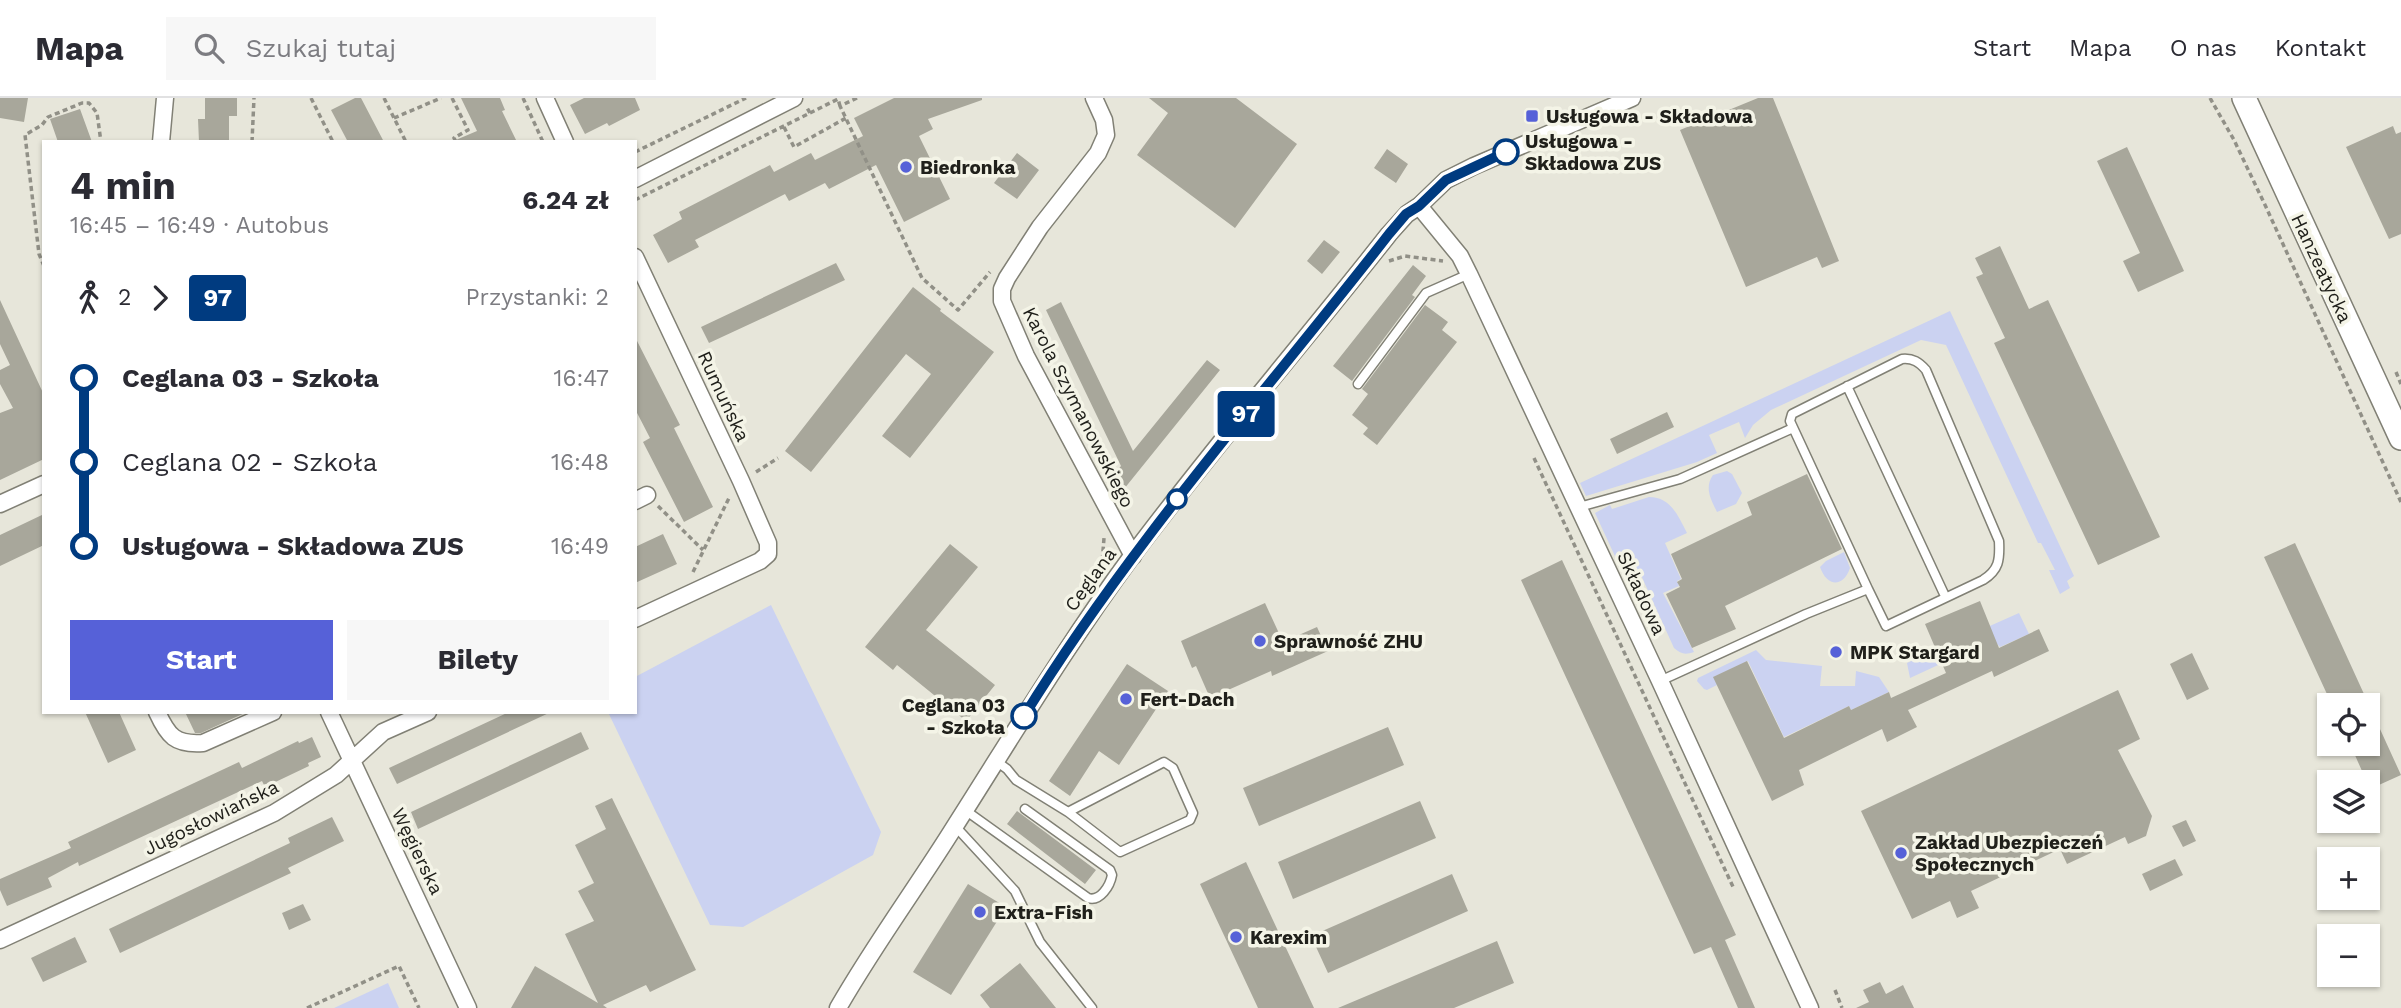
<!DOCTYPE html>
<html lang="pl">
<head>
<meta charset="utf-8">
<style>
	body { margin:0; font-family:"Work Sans",sans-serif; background:#f7f7f7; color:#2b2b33; height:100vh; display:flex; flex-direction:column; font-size:26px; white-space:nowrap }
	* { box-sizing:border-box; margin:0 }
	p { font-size:23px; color:#7c7c81 }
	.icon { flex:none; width:38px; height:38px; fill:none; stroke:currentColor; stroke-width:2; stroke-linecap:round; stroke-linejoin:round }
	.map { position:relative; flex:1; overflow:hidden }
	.side { position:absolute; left:42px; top:42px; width:595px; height:574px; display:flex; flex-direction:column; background:#fff; border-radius:0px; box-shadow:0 2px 5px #0004 }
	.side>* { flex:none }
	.badge { padding:0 14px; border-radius:5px; font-size:24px; line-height:46px }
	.buttons { position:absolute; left:2317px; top:595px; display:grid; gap:14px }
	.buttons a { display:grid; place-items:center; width:63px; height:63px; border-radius:0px; background:#fff; box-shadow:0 2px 5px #0004; font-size:35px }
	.map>.badge { position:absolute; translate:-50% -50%; box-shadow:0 0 0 4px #fff }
	.legs { display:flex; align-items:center; gap:10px; height:77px; padding:0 28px; font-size:23px }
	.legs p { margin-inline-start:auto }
	.head { display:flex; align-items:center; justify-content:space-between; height:119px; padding:0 28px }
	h1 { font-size:38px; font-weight:700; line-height:52px }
	.primary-button { display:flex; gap:14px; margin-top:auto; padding:14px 28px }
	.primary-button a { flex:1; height:80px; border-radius:0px; background:#5661d8; color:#fff; font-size:28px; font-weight:700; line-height:80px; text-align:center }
	.primary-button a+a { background:#f7f7f7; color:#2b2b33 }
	ul { padding:0 28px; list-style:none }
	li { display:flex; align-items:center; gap:24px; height:84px; font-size:26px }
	li i { display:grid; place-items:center; width:10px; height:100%; margin:0 9px; background:currentColor }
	li i::after { content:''; width:18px; height:18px; margin:-9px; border:5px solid; border-radius:50%; background:#fff }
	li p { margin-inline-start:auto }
	li:first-child i { background:linear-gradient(#0000 50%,currentColor 0) }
	li:last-child i { background:linear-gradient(currentColor 50%,#0000 0) }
	header { display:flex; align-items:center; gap:42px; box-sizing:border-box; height:98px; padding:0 35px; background:#fff; border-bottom:2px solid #e1e1e2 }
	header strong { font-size:33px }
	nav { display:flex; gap:38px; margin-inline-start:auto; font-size:24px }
	.search { width:490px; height:63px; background:#f7f7f7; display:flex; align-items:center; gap:18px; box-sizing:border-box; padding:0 24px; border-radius:0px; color:#7c7c81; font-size:26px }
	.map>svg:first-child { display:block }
</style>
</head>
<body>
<header>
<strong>Mapa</strong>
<div class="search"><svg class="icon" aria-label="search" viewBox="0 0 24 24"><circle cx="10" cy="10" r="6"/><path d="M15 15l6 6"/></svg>Szukaj tutaj</div>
<nav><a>Start</a><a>Mapa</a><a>O nas</a><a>Kontakt</a></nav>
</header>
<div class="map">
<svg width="2401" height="910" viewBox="0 0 2401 910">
	<rect width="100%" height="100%" fill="#e7e6da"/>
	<path fill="#cbd2f1" d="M1950,213l124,265 -7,5 3,7 -10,6 -11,-24h6l-14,-27h-3l-92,-198 -25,-5 -150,70 -18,15 -8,13 -6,-16 -30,13 8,18 -20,9 -111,34 -6,-13z
		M1727,373l5,3 10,19 -6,11 -19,8c-6,-13 -13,-24 -4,-37z
		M1649,399c22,0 29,19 38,36l-22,10 16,36 -4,2 2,5 -16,7 31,59c-9,3 -13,2 -20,-4l-34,-75 -20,-6 -25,-54 15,-8 2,4z
		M1844,454l6,16c-7,20 -23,19 -30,-1l6,-6z
		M771,507l110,227 -8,23 -130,72 -33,-2 -102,-213h27v-35z
		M2019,515l10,21 -29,13 -17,-18z
		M1940,550l9,12 -39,18 -3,-15z
		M1756,552l10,10 56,6 -2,20h35l1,-15 23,6 10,15 -38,18 -2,-4 -65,31 -36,-76 -34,16 3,8 -10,5 -3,-1 -7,-8 1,-3z
		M388,885l11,25h-65z"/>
	<path fill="#a8a79b" d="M0,0h28l-4,24 -24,-4z
		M205,0h32v18h-8v26h-30l-1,-23h7z
		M355,0h6l23,44h-36l-17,-32z
		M461,0h39l5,12 -3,1 15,31h-66l26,-11z
		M584,0h51l5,12 -31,16 -2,-3 -22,11 -15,-29z
		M894,0h88v2l-54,19 5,10 -14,7 31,63 -46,23 -28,-57 -47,24 -4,-6 -36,18 -4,-7 -90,46 4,7 -31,16 -15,-28 29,-16 -3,-7 91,-47 4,7 37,-19 4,7 48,-24 -9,-18z
		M1149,0h87l61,46 -62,84 -98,-73 31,-42z
		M1758,0h15l66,163 -17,7 -5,-11 -71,30 -66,-157z
		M80,11l12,33h-34l-8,-23z
		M2393,28l3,8 5,-2v102l-12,5 -43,-92z
		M2127,49l57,124 -46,21 -15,-31 17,-8 -43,-92z
		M1387,51l21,15 -12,19 -22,-15z
		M1017,55l22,17 -22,29 -23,-16z
		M1324,142l16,12 -18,22 -15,-13z
		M2000,148l29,63 19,-9 112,237 -62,28 -104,-222 11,-5 -29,-61 7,-3 -8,-16z
		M836,165l9,17 -136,63 -8,-16z
		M1413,167l13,11 -14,19 3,2 -63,84 -19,-15z
		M913,189l28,22 -1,2 54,41 -84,106 -28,-22 49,-62 -25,-20 -95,118 -26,-21z
		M0,202l44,95v64l-44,21v-67l13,-5 -13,-24v-14l10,-5 -10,-21z
		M1061,204l72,149 74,-91 13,10 -96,119 -13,-11 10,-12 -75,-156z
		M1425,207l23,17 -6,8 15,12 -80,103 -14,-11 5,-6 -16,-13 16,-21 -6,-5z
		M635,239l45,88 -6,3 39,79 -29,15 -41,-80 7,-4 -15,-29z
		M1667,314l7,15 -57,27 -7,-15z
		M1807,376l35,75 -117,57 11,23 -44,19 -26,-54 14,-7 -3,-5 5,-3 -11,-25 81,-39 -5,-13z
		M44,416v31l-44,21v-31z
		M663,436l14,30 -42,19v-36z
		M2295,445l106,232 -31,14 -20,-45h18v-39h-36l-68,-148z
		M950,446l28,23 -52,63 69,55 -29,36 -69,-56 -4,5 -28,-23z
		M1562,462l174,375 -11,5 30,68h-17l-27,-61 -17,7 -173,-374z
		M1980,503l19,47 40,-19 10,22 -55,26 -2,-6 -84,39 9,17 -30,15 -5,-13 -83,41 5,15 -32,16 -59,-124 34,-16 37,77 65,-32 2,4 38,-18 2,6 55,-25 -21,-49z
		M1265,505l18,39 34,-15 11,24 -56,25 -1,-5 -61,27 -14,-32 -4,2 -11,-27z
		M2192,555l17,36 -22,11 -17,-36z
		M1127,566l41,27 -49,74 -20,-14 -29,45 -21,-15z
		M2118,592l22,49 -22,11 34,66 -6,20 -18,8 -3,-7 -58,27 -7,-15 -89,42 8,17 -22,10 -7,-17 -38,18 -51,-108z
		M85,614h34l17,38 -28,13z
		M185,614h62l-46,21h-6z
		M509,614h42l-154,72 -8,-16z
		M1388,629l16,38 -145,61 -16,-38z
		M581,634l8,17 -171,80 -7,-17z
		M312,639l9,20 -13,6 1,3 -44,21 -3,-6 -183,85 -1,-4 -30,16 4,9 -45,19 -7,-16v-11l71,-31 -3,-6 171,-80 3,6 56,-27 1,2z
		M612,700l84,172 -46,22 -4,-7 -43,20 4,3h-96l24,-42 63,37 -33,-69 29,-13 -16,-30 16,-8 -19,-38 31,-16 -11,-23z
		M1420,703l16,37 -143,61 -15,-37z
		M1017,713l79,59 -11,14 -78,-60z
		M332,719l12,24 -56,27 3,5 -171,80 -11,-24 181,-86 -2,-5z
		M2186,722l10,21 -13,6 -11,-21z
		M2175,761l8,16 -33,16 -8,-17z
		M1246,764l19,41 49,105h-56l-58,-124z
		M1452,776l16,37 -140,62 -17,-37z
		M968,786l38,23 -55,88 -38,-23z
		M303,806l8,16 -22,10 -7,-17z
		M75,839l12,25 -44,20 -12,-24z
		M1497,843l17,42 -60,25h-116z
		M1020,865l36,45h-66l-10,-13z
		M1880,884l6,12 17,-9 11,23h-58l13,-6 -6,-12z"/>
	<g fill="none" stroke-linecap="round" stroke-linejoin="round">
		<g stroke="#818075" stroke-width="11">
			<path id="lane" d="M1358,286l68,-91 43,-19
				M1847,288l98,210
				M1579,409l101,-28 113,-51
				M1660,583l146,-67 62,-25 -78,-168 2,-7 110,-55c11,-1 17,3 24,11l73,171c1,19 0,29 -16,39l-97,46 -18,-37
				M996,663l11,8 9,11 52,32 96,-50 9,6 20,45 -3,7 -70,32 -52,-40
				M965,712l123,88c12,4 22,-12 24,-23l-2,-5 -85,-61
				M955,728l60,65 25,51 52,66"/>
		</g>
		<g stroke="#818075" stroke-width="19">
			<path id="street" d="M545,0l20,44
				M1094,0l10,22 2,15 -8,18 -58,74 -33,51 -5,11v12l24,55 107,200
				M161,44l4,-44
				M635,81l159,-81
				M1419,108l41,50 9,18 191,407 150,327
				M635,159l106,224 27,62v11l-8,7 -125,58
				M635,403l12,-6
				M0,406l44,-20
				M157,614c11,24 18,33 46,31l70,-31
				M329,614l139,296
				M0,842l274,-127 62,-38 47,-43 45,-20
				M838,910c36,-63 79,-121 117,-182 58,-91 113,-183 177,-270 82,-110 172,-214 257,-322l18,-20 12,-8 27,-26 28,-14 158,-68"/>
		</g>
		<g stroke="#818075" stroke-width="26">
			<path id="secondary" d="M2244,0l157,340"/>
		</g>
		<path stroke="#919087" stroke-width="3.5" stroke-dasharray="5 3.5" stroke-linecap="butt" d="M311,0l22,44
			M384,0l22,44
			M452,0l16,32 -14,8 2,4
			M523,0l20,44
			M857,0l-17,8 82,172 36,32 32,-38
			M2210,0l24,42 32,67 135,295
			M810,15l28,-14 2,7
			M394,20l47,-20
			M784,29l10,20 52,-29
			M252,44l2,-44
			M635,54l111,-54
			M635,102l175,-87 -4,-7
			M1389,163l16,-5 38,5
			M44,168l-5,-12 -14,-119 17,-10 6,-8 34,-14h7l8,10 4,29
			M2396,274l5,12
			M1534,360l200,431
			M756,374l22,-14
			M658,408l45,44
			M1100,470l2,-4 2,-26
			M693,474l36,-74
			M1835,892l7,18
			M307,910l92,-42 20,42"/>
		<use href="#lane" stroke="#fff" stroke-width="8"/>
		<use href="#street" stroke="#fff" stroke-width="16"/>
		<use href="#secondary" stroke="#fff" stroke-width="23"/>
	</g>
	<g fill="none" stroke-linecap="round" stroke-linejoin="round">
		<g stroke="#fff" stroke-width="16">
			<path id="line-1" d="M1024,618c106,-172 241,-323 365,-482l17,-20 13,-8 27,-26 60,-28"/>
		</g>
		<use href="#line-1" stroke="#003b80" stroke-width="10"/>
	</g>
	<g fill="#5661d8" stroke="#f4f4e7" stroke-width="2.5">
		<rect x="1525" y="11" width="14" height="14" rx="3.5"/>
		<circle cx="906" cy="69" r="7"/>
		<circle cx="1260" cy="543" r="7"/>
		<circle cx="1836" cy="554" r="7"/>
		<circle cx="1126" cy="601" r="7"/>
		<circle cx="1901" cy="755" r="7"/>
		<circle cx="980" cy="814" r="7"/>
		<circle cx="1236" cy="839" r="7"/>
	</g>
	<g fill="#fff" stroke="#003b80" stroke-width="3.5">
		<circle cx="1506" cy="54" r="12"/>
		<circle cx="1177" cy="401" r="9"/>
		<circle cx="1024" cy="618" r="12"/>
	</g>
	<g text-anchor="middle" stroke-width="7" stroke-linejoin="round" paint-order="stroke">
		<g font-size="19" font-weight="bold" fill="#20201b" stroke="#f4f4e7" text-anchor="start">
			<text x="1546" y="25">Usługowa - Składowa</text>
			<text x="920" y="76">Biedronka</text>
			<text x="1274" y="550">Sprawność ZHU</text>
			<text x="1850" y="561">MPK Stargard</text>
			<text x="1140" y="608">Fert-Dach</text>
			<text x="1915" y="751">Zakład Ubezpieczeń<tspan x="1915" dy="22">Społecznych</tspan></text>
			<text x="994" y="821">Extra-Fish</text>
			<text x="1250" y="846">Karexim</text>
		</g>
		<g font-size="19" font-weight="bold" fill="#20201b" stroke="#f4f4e7" text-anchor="start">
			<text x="1525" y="50">Usługowa -<tspan x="1525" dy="22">Składowa ZUS</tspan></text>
			<text x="1005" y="614" text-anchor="end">Ceglana 03<tspan x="1005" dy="22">- Szkoła</tspan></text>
		</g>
		<g font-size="19" fill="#20201b" stroke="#f4f4e7">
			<text transform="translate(2322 170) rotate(65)" y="7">Hanzeatycka</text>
			<text transform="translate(724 298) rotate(65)" y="7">Rumuńska</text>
			<text transform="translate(1079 309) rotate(63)" y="7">Karola Szymanowskiego</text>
			<text transform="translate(1090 481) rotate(-54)" y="7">Ceglana</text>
			<text transform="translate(1642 495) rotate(65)" y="7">Składowa</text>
			<text transform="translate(211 719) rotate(-26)" y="7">Jugosłowiańska</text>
			<text transform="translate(418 753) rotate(64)" y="7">Węgierska</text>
		</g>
	</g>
</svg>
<div class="buttons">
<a><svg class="icon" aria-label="locate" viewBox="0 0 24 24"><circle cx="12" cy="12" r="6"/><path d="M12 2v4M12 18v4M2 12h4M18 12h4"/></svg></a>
<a><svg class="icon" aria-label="layers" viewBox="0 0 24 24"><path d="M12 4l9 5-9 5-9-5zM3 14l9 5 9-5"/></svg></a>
<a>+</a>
<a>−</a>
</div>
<b class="badge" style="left:1246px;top:316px;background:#003b80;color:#fff">97</b>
<section class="side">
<div class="head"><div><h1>4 min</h1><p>16:45 – 16:49 · Autobus</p></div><b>6.24 zł</b></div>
<div class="legs"><svg class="icon" aria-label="walk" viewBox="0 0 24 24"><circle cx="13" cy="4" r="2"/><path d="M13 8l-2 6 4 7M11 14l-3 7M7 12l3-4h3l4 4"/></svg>2<svg class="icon" aria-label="forward" viewBox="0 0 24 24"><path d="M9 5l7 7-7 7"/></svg><b class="badge" style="background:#003b80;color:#fff">97</b><p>Przystanki: 2</p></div>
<ul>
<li><i style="color:#003b80"></i><b>Ceglana 03 - Szkoła</b><p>16:47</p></li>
<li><i style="color:#003b80"></i><span>Ceglana 02 - Szkoła</span><p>16:48</p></li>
<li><i style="color:#003b80"></i><b>Usługowa - Składowa ZUS</b><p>16:49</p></li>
</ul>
<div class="primary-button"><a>Start</a><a>Bilety</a></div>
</section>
</div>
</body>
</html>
